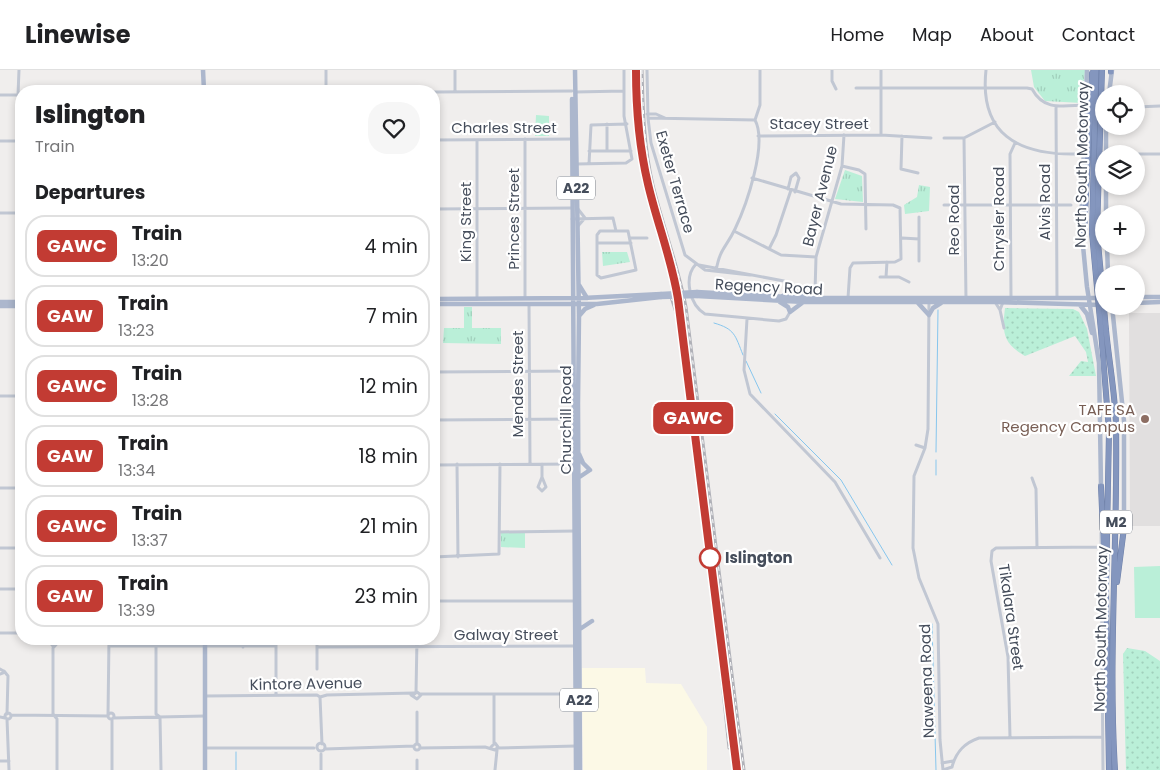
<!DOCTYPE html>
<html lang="en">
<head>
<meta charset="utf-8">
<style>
	body { margin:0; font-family:Poppins,sans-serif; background:#f6f6f6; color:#202124; height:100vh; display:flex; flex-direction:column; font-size:19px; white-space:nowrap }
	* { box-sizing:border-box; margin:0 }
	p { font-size:16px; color:#757577 }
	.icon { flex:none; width:28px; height:28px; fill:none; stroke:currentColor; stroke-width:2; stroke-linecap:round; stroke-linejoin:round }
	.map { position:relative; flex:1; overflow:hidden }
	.details { position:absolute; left:15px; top:15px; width:425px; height:560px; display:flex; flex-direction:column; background:#fff; border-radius:20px; box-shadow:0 2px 8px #0003 }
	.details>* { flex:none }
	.badge { padding:0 10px; border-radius:8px; font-size:18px; line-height:32px }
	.tools { position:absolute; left:1095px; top:15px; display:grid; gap:10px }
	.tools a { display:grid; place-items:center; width:50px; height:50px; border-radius:50%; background:#fff; box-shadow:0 2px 8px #0003; font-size:25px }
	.map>.badge { position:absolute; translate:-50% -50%; box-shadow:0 0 0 2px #fff }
	h2 { padding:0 20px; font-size:19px; line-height:45px }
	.round { display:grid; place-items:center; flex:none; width:52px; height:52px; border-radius:20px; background:#f6f6f6 }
	.head { display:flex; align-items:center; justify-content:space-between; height:85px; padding:0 20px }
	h1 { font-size:24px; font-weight:800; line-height:38px }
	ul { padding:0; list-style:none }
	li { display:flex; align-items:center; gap:15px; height:62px; margin:0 10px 8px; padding:0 10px; border:2px solid #e0e0e0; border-radius:20px }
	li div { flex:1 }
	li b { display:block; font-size:19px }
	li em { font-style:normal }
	li .badge { min-width:55px; font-weight:700; text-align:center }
	header { display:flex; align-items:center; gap:30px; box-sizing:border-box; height:70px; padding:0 25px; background:#fff; border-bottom:1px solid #e0e0e0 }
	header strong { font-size:24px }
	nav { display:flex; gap:28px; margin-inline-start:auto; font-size:18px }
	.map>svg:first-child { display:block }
</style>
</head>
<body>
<header>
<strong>Linewise</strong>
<nav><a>Home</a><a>Map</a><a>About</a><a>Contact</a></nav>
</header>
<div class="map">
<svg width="1160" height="700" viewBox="0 0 1160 700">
	<defs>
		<pattern id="grass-dots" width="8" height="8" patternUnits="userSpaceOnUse" patternTransform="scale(1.25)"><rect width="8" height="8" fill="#baefd8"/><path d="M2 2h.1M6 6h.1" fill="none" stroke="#a1cfbc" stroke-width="1.8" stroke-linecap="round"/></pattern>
		<pattern id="park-tufts" width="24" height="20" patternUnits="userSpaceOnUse" patternTransform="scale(1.25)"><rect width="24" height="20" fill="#baefd8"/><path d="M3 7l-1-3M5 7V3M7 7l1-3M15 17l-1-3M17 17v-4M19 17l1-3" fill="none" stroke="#a1cfbc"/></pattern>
	</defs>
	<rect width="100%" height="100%" fill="#f0eeed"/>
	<path fill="#fcf9e6" d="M582,598h63l1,15 35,1 26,43v43h-124z"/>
	<path fill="#e1dfdf" d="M1129,243h31v213h-30z"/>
	<path fill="url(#grass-dots)" d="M1005,238l68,1 6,3 8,17 9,47h-27l12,-15 7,1 -2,-10 -11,-16 -50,20c-22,-13 -23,-23 -20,-48z
		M1127,578l18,3 15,10v109h-34l-3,-116z"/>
	<path fill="url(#park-tufts)" d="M1031,0h54l-3,33 -37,-2 -11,-14z
		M536,45l13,1v20h-14z
		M845,100l17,6 1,26 -28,-3z
		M919,115l11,2 -1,24 -24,3 -1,-9 13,-8z
		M602,182h25l3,10 -27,4z
		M464,237h8v21h29v16l-58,-1 1,-15h20z
		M501,462l24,1v15l-24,-1z"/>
	<path fill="#baefd8" d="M1160,496v52h-25l-1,-51z"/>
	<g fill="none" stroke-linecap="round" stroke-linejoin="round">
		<path stroke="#87c6ed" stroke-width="1" d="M714,253c21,6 21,12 29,32
			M746,291l15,32
			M775,344l66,66 51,85
			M936,382l2,-142
			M936,390v15
			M932,554l4,146
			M236,682v18"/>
		<g stroke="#6f81a9" stroke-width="6">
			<path id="highway" d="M1111,0v2
				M1097,162l5,-162
				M1092,163l4,-163
				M1084,165l8,-162 3,-3
				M1106,260c3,31 9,63 10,94 2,116 -8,231 -1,346
				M1101,261l8,100 -3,157 3,182
				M1101,416l3,69
				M1117,512l7,-54"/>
		</g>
		<path stroke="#c1c7d3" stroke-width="3" d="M326,0v21
			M647,0l1,48 3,25 34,112 20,15 45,5
			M832,0v11l4,8
			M881,0v65
			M986,0c-7,64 32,85 90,84
			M856,18h171l5,1c12,22 30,17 52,16
			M455,21v-21
			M434,22l138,-1
			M575,22l49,-1
			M0,25h21
			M18,25l1,-25
			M1056,36l1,192
			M1136,37l24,-1
			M647,44h9l9,4
			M648,48l107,2
			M755,50l5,-15v-35
			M607,54v27
			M758,66l123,-1 50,3
			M902,66l-1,33 17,4
			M944,68h20l31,-16
			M964,68l2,162
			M525,69v159
			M434,70l139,-1
			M477,70v159
			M0,71h21
			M589,81h42
			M1136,84h24
			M577,94l49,-1 6,-4 -8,-43v-46
			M589,94l2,-39 36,-1
			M842,96l17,4 6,4 1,55
			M752,108l89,26 52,1 7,3 1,51 -6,3 -42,1 -3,5 -2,30
			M788,119l3,-12 5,-4 3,5 -4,14
			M944,135h127
			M434,139l138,-1
			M578,139l7,9 -7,8
			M0,143h21
			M572,149l41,-1 3,13h12l8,39 -35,8 -4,-3v-40l3,-4h16
			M734,161l47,24 35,2
			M630,168h17
			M902,168l17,1
			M597,173h34
			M769,179l7,-14 15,-45
			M919,191v-44
			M696,194c-13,14 -6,41 9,50l74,7 7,-2 4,-7
			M699,195l85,16 7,7
			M716,201c4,-23 10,-23 19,-42 11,-23 33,-85 20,-109
			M880,207h19l10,5
			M886,207l1,-15
			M815,222l1,-35 26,-91 2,-31
			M1011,226l-1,-142 5,-11
			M929,230l-1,129 -3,19 -11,28 -1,72 6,30 19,46 2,116 3,30 9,-3c4,-15 12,-24 27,-29l123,-1
			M995,232l5,8 3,-8
			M529,234l1,160
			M1000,240l4,18
			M747,249l-3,51 6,24 85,88 45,76
			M434,302l139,-1
			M0,326h21
			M434,350l142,-1
			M916,375l9,3
			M457,394l1,93
			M434,395l140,-1
			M542,407l4,10 -4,4 -4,-4 4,-10v-13
			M1032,408l4,11 1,59
			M0,418h21
			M500,462l75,-1
			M1101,463l2,237
			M0,478h21
			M434,487l65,-3 1,-90
			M0,519h21
			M434,531h140
			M0,563h21
			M47,569l6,7
			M156,569v75l4,3 1,53
			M243,569v8
			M317,569v30
			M109,576h167
			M317,577l257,-1
			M0,599l5,3 -5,2
			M4,601l4,5 -1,38
			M416,622l1,-53
			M420,624h155
			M276,625v-56
			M411,625l6,4 4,-4 -4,-3 -4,3
			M205,626l112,-1 3,2 7,-2 87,-2
			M320,627l2,47
			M417,642v32
			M5 646a3 3 0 1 1 6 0a3 3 0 1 1-6 0Z
			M108 646a3 3 0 1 1 6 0a3 3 0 1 1-6 0Z
			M11,645l97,1
			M108,645l1,-76
			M0,647l5,1
			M113,648l92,-2
			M7,649l2,51
			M1010,667l-2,-80 -17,-96 1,-10 4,-3 105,-1
			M494,673v-48
			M317 677a4 4 0 1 1 8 0a4 4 0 1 1-8 0Z
			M414 677a3 3 0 1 1 6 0a3 3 0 1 1-6 0Z
			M205,678h109
			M420,678l65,-1 10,3 3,-3 -3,-4 -4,4
			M498,678l78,-2
			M325,679l89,-3
			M321,684v16
			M0,691h9
			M942,693l11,-2
			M57,700v-51l-4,-5v-66l8,-9
			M112,700v-51
			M417,700v-10
			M495,700l2,-20"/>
		<path stroke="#acb7cd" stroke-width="4.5" d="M203,0l1,21
			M575,0l4,246 -1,87 2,367
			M1087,0l-6,155 6,62 12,76 2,123
			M1109,24l3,-24
			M572,29l4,671
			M1106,84v-28
			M1106,116v28
			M1107,176l1,28
			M579,215l8,13
			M697,222l110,6h293
			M697,226l107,6h191l106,3
			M781,227l7,-4 3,-5 15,10
			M1136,227h24
			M434,229l149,-1 78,-4
			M0,232h21
			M780,232l8,5 2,5 12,-9
			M918,233l11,12 4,-7 8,-5
			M1136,233l24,-1
			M434,234h163l64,-7
			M1080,235l7,9 5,19
			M0,236h21
			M1112,236l12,115v107
			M1113,243l6,-6 10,-1
			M579,246l6,-7 9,-4
			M578,408l12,-8 -7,-7 -4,-9
			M580,559l12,-8
			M205,569v131"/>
		<use href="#highway" stroke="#8496be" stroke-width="5"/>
		<g stroke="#b0b1b8" stroke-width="3">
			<path id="rail" d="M642,0c1,39 2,77 11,115 10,41 25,80 33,122l58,463
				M671,227l10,31
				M700,405l13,102
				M718,573l11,105"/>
		</g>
		<use href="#rail" stroke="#fff" stroke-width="1" stroke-dasharray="4" stroke-linecap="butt"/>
		<g stroke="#6f81a9" stroke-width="6" stroke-linecap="butt">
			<path id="highway-bridge" d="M1097,162l9,98
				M1092,163l9,98"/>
		</g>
		<path stroke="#acb7cd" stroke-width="4.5" d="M661,224l36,-2
			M661,227l36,-1"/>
		<use href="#highway-bridge" stroke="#8496be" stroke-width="5"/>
	</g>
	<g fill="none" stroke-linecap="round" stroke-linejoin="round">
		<g stroke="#fff" stroke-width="11">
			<path id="line" d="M636,0c0,39 3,76 12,114 9,39 24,76 30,115l59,471"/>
		</g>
		<use href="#line" stroke="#c23b33" stroke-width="8"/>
	</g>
	<circle fill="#8d6e63" stroke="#fff" stroke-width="2" cx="1145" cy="349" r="5"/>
	<circle fill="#fff" stroke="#c23b33" stroke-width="2.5" cx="710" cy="488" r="10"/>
	<g text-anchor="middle" stroke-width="4.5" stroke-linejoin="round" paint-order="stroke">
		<g fill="#fff" stroke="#7d828c" stroke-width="1">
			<rect x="557" y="106.5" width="38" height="23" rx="4"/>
			<rect x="1100" y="440.5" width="32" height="23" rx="4"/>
			<rect x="560" y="618.5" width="38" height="23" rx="4"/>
		</g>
		<g font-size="14" font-weight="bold" fill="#454d5b">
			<text x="576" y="123">A22</text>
			<text x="1116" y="457">M2</text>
			<text x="579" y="635">A22</text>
		</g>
		<g font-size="15" fill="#454d5b" stroke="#fff">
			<text x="819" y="59">Stacey Street</text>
			<text x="504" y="63">Charles Street</text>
			<text transform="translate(1082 95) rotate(-89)" y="5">North South Motorway</text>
			<text transform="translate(675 112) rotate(74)" y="5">Exeter Terrace</text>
			<text transform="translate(820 126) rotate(-76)" y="5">Bayer Avenue</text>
			<text transform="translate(1045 132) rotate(-90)" y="5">Alvis Road</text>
			<text transform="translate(514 149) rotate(-90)" y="5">Princes Street</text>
			<text transform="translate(999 149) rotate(-90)" y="5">Chrysler Road</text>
			<text transform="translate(954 150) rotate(-90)" y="5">Reo Road</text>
			<text transform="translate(466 152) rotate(-90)" y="5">King Street</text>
			<text transform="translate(769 217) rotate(3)" y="5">Regency Road</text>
			<text transform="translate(518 314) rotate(-90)" y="5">Mendes Street</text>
			<text transform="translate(566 350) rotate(-90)" y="5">Churchill Road</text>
			<text transform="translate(1011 547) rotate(82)" y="5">Tikalara Street</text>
			<text transform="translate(1101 559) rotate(-89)" y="5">North South Motorway</text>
			<text x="506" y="570">Galway Street</text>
			<text transform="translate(927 611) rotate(-92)" y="5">Naweena Road</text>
			<text transform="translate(306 614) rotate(-1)" y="5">Kintore Avenue</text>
		</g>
		<g font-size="15" fill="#785e54" stroke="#fff" text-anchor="end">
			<text x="1135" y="345">TAFE SA<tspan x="1135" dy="17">Regency Campus</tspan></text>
		</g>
		<g font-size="15" font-weight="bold" fill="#454d5b" stroke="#fff" text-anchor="start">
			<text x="725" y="493">Islington</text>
		</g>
	</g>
</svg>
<div class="tools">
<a><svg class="icon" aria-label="locate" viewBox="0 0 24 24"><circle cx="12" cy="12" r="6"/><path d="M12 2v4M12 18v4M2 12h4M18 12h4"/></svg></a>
<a><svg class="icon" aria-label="layers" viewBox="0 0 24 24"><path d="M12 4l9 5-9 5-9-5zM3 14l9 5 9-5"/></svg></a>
<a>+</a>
<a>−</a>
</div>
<b class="badge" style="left:693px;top:348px;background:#c23b33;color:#fff">GAWC</b>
<section class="details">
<div class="head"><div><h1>Islington</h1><p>Train</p></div><a class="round"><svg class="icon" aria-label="heart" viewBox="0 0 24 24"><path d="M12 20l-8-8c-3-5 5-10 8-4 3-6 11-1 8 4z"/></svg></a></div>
<h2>Departures</h2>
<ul>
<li><span class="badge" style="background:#c23b33;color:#fff">GAWC</span><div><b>Train</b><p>13:20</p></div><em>4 min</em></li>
<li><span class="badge" style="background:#c23b33;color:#fff">GAW</span><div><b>Train</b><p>13:23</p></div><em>7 min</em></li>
<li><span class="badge" style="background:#c23b33;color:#fff">GAWC</span><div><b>Train</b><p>13:28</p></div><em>12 min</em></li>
<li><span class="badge" style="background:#c23b33;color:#fff">GAW</span><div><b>Train</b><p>13:34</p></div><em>18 min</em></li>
<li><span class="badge" style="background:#c23b33;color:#fff">GAWC</span><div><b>Train</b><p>13:37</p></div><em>21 min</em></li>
<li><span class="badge" style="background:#c23b33;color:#fff">GAW</span><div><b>Train</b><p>13:39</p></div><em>23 min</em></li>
</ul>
</section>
</div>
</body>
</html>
